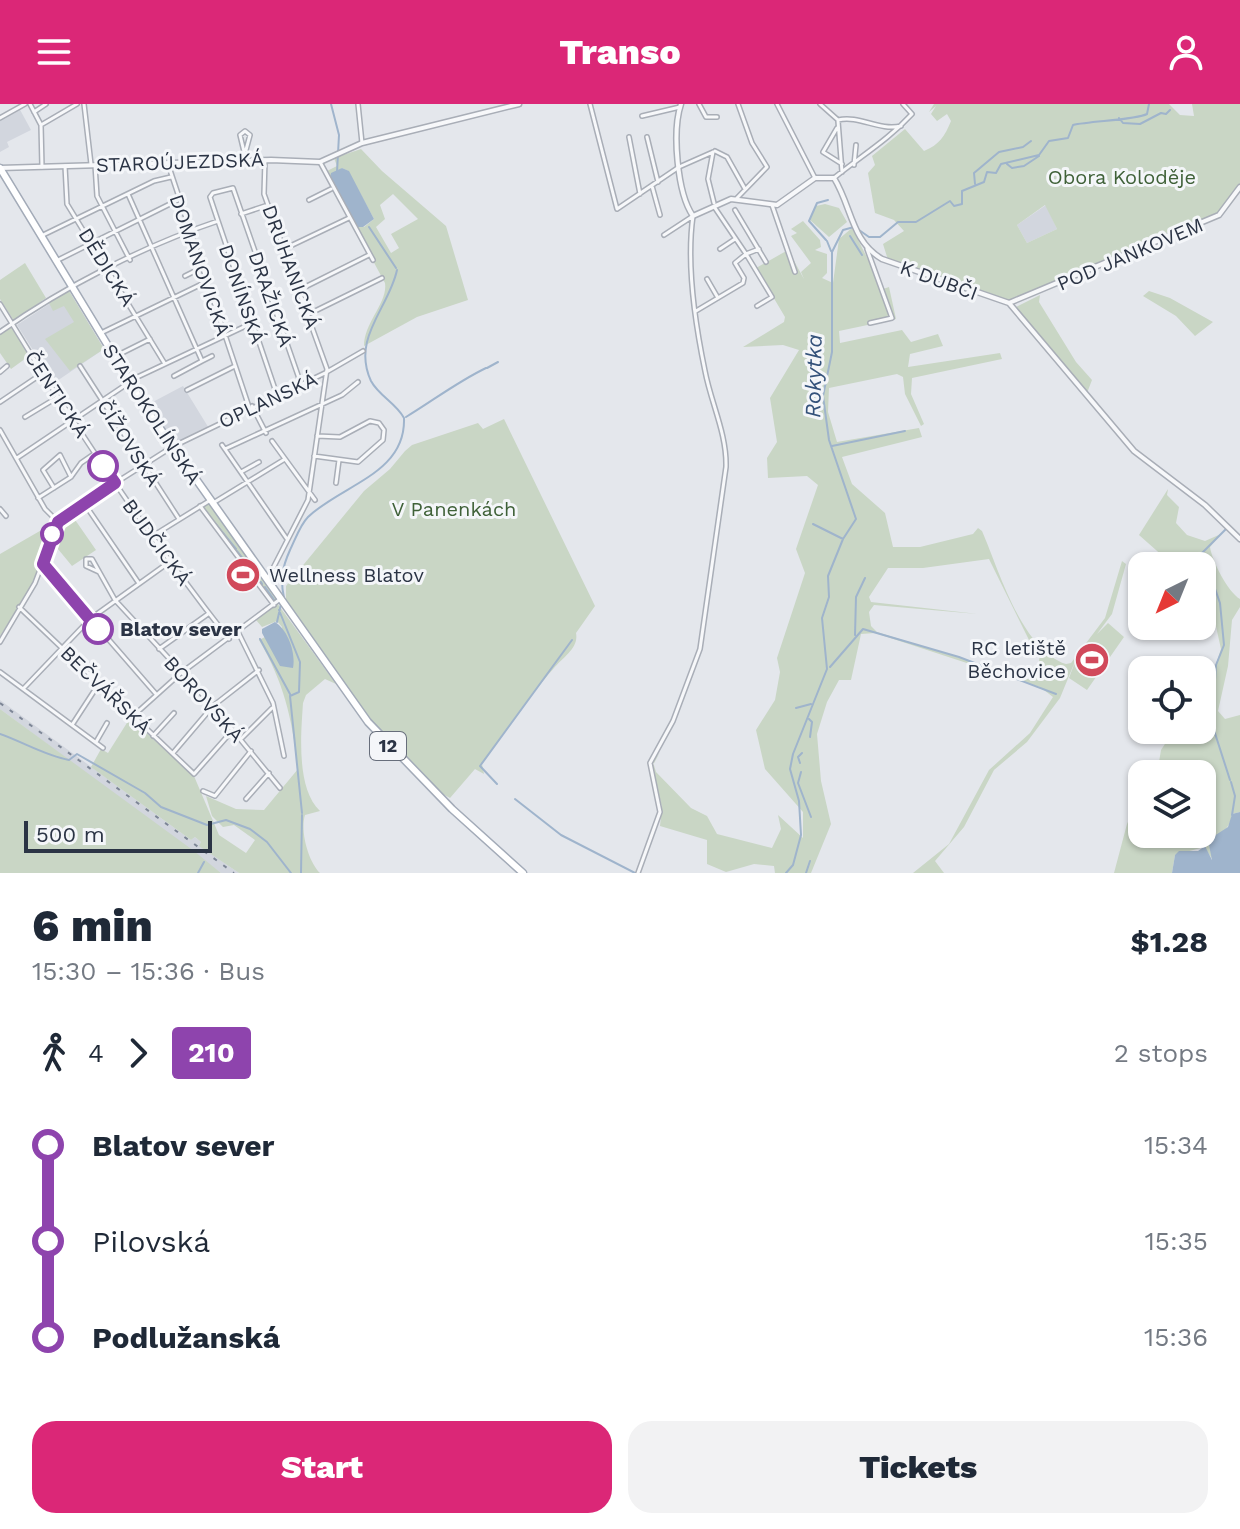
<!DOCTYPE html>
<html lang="en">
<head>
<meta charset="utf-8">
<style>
	body { margin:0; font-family:"Work Sans",sans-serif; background:#f2f2f3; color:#1f2937; height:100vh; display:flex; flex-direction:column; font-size:30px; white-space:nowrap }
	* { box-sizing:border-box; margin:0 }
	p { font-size:26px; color:#747a83 }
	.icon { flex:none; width:44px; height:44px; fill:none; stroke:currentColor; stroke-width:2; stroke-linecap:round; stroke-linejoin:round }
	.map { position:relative; height:769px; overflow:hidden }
	.sheet { display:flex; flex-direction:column; background:#fff; flex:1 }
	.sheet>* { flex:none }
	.badge { padding:0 16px; border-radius:6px; font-size:28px; line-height:52px }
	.needle { width:52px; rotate:223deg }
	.buttons { position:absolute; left:1128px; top:448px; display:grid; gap:16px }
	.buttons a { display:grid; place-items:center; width:88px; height:88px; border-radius:16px; background:#fff; box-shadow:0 2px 6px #0004; font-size:40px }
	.scale { position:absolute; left:24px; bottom:20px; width:188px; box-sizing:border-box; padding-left:8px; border:4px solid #2b3445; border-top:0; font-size:22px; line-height:28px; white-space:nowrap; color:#2b3445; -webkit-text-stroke:6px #f4f6f9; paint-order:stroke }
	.map>.badge { position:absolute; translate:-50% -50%; box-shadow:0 0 0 4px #fff }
	.legs { display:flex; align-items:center; gap:12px; height:88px; padding:0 32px; font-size:26px }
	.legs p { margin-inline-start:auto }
	.head { display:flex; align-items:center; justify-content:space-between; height:136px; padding:0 32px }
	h1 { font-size:44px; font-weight:800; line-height:60px }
	.primary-button { display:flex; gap:16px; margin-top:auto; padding:16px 32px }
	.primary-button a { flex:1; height:92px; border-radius:24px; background:#db2777; color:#fff; font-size:32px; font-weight:800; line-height:92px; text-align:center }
	.primary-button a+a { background:#f2f2f3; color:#1f2937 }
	ul { padding:0 32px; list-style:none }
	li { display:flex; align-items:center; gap:28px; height:96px; font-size:30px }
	li i { display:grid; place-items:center; width:12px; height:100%; margin:0 10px; background:currentColor }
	li i::after { content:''; width:20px; height:20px; margin:-10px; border:6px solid; border-radius:50%; background:#fff }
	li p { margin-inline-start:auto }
	li:first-child i { background:linear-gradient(#0000 50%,currentColor 0) }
	li:last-child i { background:linear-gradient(currentColor 50%,#0000 0) }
	header { display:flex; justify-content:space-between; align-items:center; height:104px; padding:0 32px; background:#db2777; color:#fff; font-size:36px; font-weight:800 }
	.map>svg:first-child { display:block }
</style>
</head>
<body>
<header><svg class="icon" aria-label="menu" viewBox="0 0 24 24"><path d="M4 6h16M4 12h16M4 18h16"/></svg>Transo<svg class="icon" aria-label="person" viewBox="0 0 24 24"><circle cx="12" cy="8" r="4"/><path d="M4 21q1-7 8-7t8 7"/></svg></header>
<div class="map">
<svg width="1240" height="769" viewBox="0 0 1240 769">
	<rect width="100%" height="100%" fill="#e4e7ec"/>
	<path fill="#d2d6de" d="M18,2l13,24 -24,12 2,5 -9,5v-35z
		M1046,101l11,24 -30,14 -10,-18z
		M69,187l35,58 -50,34 -37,-58z
		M183,282l27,44 -34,18 -27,-44z
		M0,596l191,140 4,-3 6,5 -1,4 39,27h-18l-221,-164z"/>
	<path fill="#c9d6c5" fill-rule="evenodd" d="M934,0h235l11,11 14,1 -2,-12h48v79l-20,30 -202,87h-13l-117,-40 -5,-16 21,-13 -10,-11 -19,-7 -7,-40 7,-8 -3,-9 33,-27 19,22c15,-6 21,-15 27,-30l-4,-7 -10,7 -6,-7 5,-8 -7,6zM1045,101l12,24 -30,14 -10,-18z
		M361,45l21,22 64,55 22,74 -51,17 -53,29c0,-24 24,-43 21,-63l-60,-111 12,-6 -3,-8zM342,64l6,3 26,48 -10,8 -9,-5 -25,-44zM393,90l25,25 -27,15 8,14 -8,5 -15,-26 9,-8 -5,-14z
		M825,100l14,4 8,14 -18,15 -19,-17 6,-14z
		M803,117l17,19 1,7 -6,3 12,4v19l-5,5 11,5 6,-44 13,-11 31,61 6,-2 7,32 -57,12 1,12 62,-13 9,12 27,-8 5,12 -33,8 -2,13 92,-14 2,6 -90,19 -1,16 13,30 -3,2 -16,-32 -2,-17 -6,-3 -68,14 -1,24 9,30 82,-14 3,9 -80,20 10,27 33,29 8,34h27l53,-13 5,-6 4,3c17,39 39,118 84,133l5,-1 34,-45 17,-57 4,3 -14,50 -15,20 11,-11 16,14 -37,53 -18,-12 7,-19 -16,39 -33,44 -33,28 -30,57 -29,34 9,12h-31l36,-29 40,-74 41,-37 23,-36 -13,-10 -165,-54 -14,1 -10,46h-12l-12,22 -10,32 4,47 10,43 -20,49h-36l-1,-7 -20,-2 -28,8 -19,-8v-24l-47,-14 2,-19 -10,-40 8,-15 -7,10 3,10 35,36 16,8 10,18 55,14 9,-19 -3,-14 25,23v-26l-38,-43 -9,-39 19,-30 5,-28 -3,-14 28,-85 -9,-24 22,-64 -11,-9 -39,2 -1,-20 10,-16 -7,-44 29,-48 -16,-5 -40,2 41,-25 1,-5 -29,-49 32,-18 16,29 -3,-7 10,-9 -20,-27 6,-3 -6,-4zM989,455l40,81 11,12 -2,19 -7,9 -154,-48 -6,-6 -2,-14 5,-7 104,9 -107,-12 -2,-5 19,-29h35z
		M25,159l21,35 -32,23 -14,-22v-19z
		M69,187l35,58 -34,22 -25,-32 29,-17 -10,-16 -11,5 -4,-8z
		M1149,187l21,7 43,24 -18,14 -19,-20 -33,-20z
		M1040,191l-1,7 37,60 16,18 -5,13 -73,-85z
		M11,222l18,30 -18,13 -11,-16v-19z
		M504,315l91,187 -19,27c3,15 -13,24 -22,35 -26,29 -48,64 -72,96l2,10 -9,-5 -25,29c-48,-24 -122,-137 -156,-183l-8,-14v-15l78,-95 26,-22 15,-18 7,-6 66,-22 5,6z
		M1168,385l-1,6 12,12 -3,16 11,12 18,6 16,-7 -11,13c2,14 18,45 30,52v8l-8,13 -4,46 -10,45 7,8 15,-4v97l-8,2c-2,16 -11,19 -24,26l5,20 -9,-13 -29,8 -3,18h-58l13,-49 15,-32v42h60v-60h-45l4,-24 13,-20h28v-24l19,-57 -6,-27 -13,-12v-44h-28l-35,-31z
		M210,397l69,99 -2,3 59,81 -11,-5 -19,16 -3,8c-2,31 -7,85 17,108l-15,4c-5,16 3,46 15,58h-81l-40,-27 2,-4 -6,-5 -4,3 -100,-73 10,-18 7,4 22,-35 64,58 25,59 27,18 9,-13 -21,-15 -11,2 -11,-11 -6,-20 30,13 28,1 34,-41c-6,-50 -13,-84 -39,-129l6,-3 9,13 8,-23 -5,-6 -15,6 -6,-7 18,-14 -74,-100z
		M71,410l25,36 -24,16 -19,-23 8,-19z
		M45,424l6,4 -19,54 -32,50v-82z
		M0,605l194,142 27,22h-221z"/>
	<path fill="#9fb4cc" d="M342,64l7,3 25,48 -11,8h-5l-28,-49 1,-5z
		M275,518c13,8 21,31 18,46l-13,-2 -18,-33v-4z
		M1240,708v61h-68l3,-18 4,-4h19l7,-5 7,14 -4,-20 20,-13 4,-13z"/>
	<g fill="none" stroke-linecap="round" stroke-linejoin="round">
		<path stroke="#9fb4cc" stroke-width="2" d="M331,0l8,31 -2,37
			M1119,14l4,5 17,1 21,-11 5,1 4,-4
			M1007,60l5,4 12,-2 15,-10
			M975,80l-1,-11 25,-21 24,-5 8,-6
			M369,123l27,41
			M859,126l10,7h11l18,-15h18l34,-21 4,5 8,-2v-13l22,-9 3,-10 9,1 5,-9 38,-9 10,-14 19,-3 5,-13c17,-4 63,-5 74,-11l2,-10
			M850,132l12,19
			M826,136l-17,-19 8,-18 11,-3
			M827,137l4,10
			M487,264l11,-6
			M406,313c28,-17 51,-35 80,-49
			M832,342l73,-15
			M214,418l22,27
			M813,420l30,15
			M1226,425l-29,29 16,25 7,20 4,42 -8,20 -4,59 18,56
			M237,447l7,9
			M246,458l13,18
			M261,478l1,2
			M265,483l10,14
			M284,494c-4,-19 -2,-30 6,-48 5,-10 10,-25 18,-33 33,-32 98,-43 96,-99 -8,-15 -25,-22 -33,-37 -20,-43 18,-73 26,-111
			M279,506l21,52 -1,30 -9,4 12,117
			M277,518l4,-18
			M855,531l1,-38 9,-19
			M260,535l30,55
			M830,563l33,-38 96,28 97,37
			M796,604l15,-4
			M809,615l3,3 -2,15
			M0,630c23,8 46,22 69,26l8,-6 68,39 16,14 46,18 19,-5 24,9 17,13 24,31
			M800,659l-2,-6 4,-4
			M801,668l-3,11 13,34
			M1231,678l4,14 -3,19
			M497,680l-17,-18 92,-126
			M515,695l46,36 74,38
			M198,769l6,-11
			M301,769l1,-58
			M786,769l7,-8 8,-30 -2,-34 -9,-32 3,-15 34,-85 -5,-51 7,-21 -1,-21 15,-37 13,-20 -27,-79 -6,-44 9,-44v-100l11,-22 11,-3
			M806,769l4,-12"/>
		<g stroke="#a9aeb7" stroke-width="6">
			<path id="minor" d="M30,0l11,21 1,42
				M84,0l7,60
				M358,0l4,39
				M590,0l27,105 62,-42 34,-15
				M699,0l7,13h11
				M777,0l38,74
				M820,0l18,16
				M34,8l12,-8
				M642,12l38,-9
				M0,14l25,-14
				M838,16c22,-5 40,11 63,6
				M838,17l4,51
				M41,21l36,-21
				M837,24l-14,24 19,12
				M629,33l11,57
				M647,33l11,45
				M246,46l4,-15 -5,-4 -5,4 6,25
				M715,47l12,6 18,32
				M713,48l-5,27 6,24
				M265,56l-1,34 63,175 -19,131 -40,78
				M320,58l53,98
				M168,60l81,243
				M95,61l2,31 33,64
				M854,61l2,-20
				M65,62l2,38 98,160
				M834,74c27,-22 54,-38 78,-64l-9,-10
				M652,82l8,29
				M128,90l74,167 10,-5
				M737,94l30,-31 -15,-24 -14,-39
				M309,96l22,-11
				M772,101l23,67
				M715,104l31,46 13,-5
				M735,106l31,52
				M241,110l27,-9
				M664,131l29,-19
				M41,132l113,-55 17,-4
				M284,145l65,-31
				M720,145l15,-10
				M867,145l25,69 -22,5
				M56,157l122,-61
				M185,172l16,-8
				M707,175l11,19
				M301,185l68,-34
				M0,200c70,116 145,228 229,335
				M696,207l47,-28 1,-5 -9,-15 11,-9 26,43 -15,9
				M309,210l73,-36
				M0,228c64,-45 143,-86 218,-111
				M101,229l105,-51
				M114,253l36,-18
				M80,262l99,153
				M0,268l7,-6
				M174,272l28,-15
				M129,277l123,-58
				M187,286l48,-24
				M277,291l-59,-174 -8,-24 3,-4 20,-5 68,196
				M0,298l43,-29
				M252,302l14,27
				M25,313l33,-20
				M0,326l45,79 13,13
				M272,337l43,59
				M222,341l65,94
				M225,345l117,-54 16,-13
				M314,352l44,6 25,-22 1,-10 -5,-7 -9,-2 -30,16 -23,-1
				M17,354l107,-72
				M241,368l18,-10
				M336,379l3,-23
				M54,384l-11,-18 17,-15 11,22
				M38,394l33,-21 10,-14 13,-9
				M84,399l54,79
				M213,399l72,-44
				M200,402l74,99
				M0,405l6,7
				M151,433l58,-36
				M43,460l113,130
				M99,468l-13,-6v-7h6l23,41 98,106 67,82
				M19,503l175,167 38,-43
				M238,528l35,71 11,53
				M0,538l35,-59 23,-61 10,-9 104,-66 153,-74 38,-22
				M159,545l49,-35
				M0,568l103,76
				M24,584l66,-69 78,-56
				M132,613l49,-44 98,-73
				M72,621l26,-40
				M153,632l21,-23
				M241,635l31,-31
				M96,638l11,-19
				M173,649l40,-47 46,-36
				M203,687l12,5 36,-45
				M246,695l23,-26
				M638,769l22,-61 -10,-49 23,-42 27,-72 26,-182c1,-33 -15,-64 -21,-96 -10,-48 -19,-106 -12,-155"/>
		</g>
		<g stroke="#a9aeb7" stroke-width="7">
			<path id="tertiary" d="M681,0c-9,27 -4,89 12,112l38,-17 46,6 38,-27h19c18,29 17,63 48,81l127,44 125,148 71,54 35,34
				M0,64l271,-8 49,2 42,-19 157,-39
				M1009,199l210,-88 21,-28"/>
		</g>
		<g stroke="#a3abb8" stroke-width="9">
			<path id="primary" d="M0,64l147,242 221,312 84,87 71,64"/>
		</g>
		<use href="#minor" stroke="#f7f8fa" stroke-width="3"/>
		<use href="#tertiary" stroke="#f7f8fa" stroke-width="4"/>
		<use href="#primary" stroke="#fff" stroke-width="6"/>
		<path stroke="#7d8696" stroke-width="2" stroke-dasharray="4 8" stroke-linecap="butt" d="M0,599l234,170"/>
	</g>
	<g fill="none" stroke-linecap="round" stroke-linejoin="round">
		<g stroke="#fff" stroke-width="18">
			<path id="line-1" d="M98,525l-55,-65 15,-42 57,-39 -12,-17"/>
		</g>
		<use href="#line-1" stroke="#8e44ad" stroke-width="12"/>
	</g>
	<defs>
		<g id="stadium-disc" transform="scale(1.8)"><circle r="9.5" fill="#d1495b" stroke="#f4f6f9"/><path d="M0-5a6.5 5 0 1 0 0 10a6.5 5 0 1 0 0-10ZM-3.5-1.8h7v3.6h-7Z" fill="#fff"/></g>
	</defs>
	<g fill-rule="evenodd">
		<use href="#stadium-disc" x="243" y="471"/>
		<use href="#stadium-disc" x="1092" y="556"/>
	</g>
	<g fill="#fff" stroke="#8e44ad" stroke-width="4">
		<circle cx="103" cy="362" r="14"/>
		<circle cx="52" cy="430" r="10"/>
		<circle cx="98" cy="525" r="14"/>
	</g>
	<g text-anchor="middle" stroke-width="6" stroke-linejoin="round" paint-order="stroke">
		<rect fill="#f4f6f9" stroke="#676e7b" stroke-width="2" x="370" y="628" width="36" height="28" rx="6"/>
		<g font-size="18" font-weight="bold" fill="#2b3445">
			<text x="388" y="648">12</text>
		</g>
		<g font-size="20" fill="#2b3445" stroke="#f4f6f9">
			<text transform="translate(180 58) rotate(-2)" y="7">STAROÚJEZDSKÁ</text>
			<text transform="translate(1130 150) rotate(-23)" y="7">POD JANKOVEM</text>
			<text transform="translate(200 161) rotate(71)" y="7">DOMANOVICKÁ</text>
			<text transform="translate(107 163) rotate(58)" y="7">DĚDICKÁ</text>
			<text transform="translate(291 163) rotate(70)" y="7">DRUHANICKÁ</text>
			<text transform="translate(939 176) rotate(20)" y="7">K DUBČI</text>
			<text transform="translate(242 190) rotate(71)" y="7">DONÍNSKÁ</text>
			<text transform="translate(271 195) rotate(71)" y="7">DRAŽICKÁ</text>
			<text transform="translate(57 290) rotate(57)" y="7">ČENTICKÁ</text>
			<text transform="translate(268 296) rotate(-25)" y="7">OPLANSKÁ</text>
			<text transform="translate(152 310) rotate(57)" y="7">STAROKOLÍNSKÁ</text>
			<text transform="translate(129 339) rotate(57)" y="7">ČÍŽOVSKÁ</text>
			<text transform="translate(157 438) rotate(54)" y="7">BUDČICKÁ</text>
			<text transform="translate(106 586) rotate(44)" y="7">BEČVÁŘSKÁ</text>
			<text transform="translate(204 595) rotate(48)" y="7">BOROVSKÁ</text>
		</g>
		<g font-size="20" fill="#3f6138" stroke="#f4f6f9">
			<text x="1122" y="80">Obora Koloděje</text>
			<text x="454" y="412">V Panenkách</text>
		</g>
		<g font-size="20" fill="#2b3445" stroke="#f4f6f9" text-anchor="start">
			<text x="269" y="478">Wellness Blatov</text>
			<text x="1066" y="551" text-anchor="end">RC letiště<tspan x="1066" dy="23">Běchovice</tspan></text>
		</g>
		<g font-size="20" font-weight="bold" fill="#2b3445" stroke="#f4f6f9" text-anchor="start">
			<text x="120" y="532">Blatov sever</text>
		</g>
		<g font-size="22" font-style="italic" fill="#34527a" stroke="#f4f6f9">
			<text transform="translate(813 272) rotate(-89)" y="8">Rokytka</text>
		</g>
	</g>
</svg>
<div class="buttons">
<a><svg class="needle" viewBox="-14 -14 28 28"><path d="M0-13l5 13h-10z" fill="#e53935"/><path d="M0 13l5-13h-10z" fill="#747a83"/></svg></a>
<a><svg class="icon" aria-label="locate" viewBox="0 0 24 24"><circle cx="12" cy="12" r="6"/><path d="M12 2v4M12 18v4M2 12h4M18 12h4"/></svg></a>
<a><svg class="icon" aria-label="layers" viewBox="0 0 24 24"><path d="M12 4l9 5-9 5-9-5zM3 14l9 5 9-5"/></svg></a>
</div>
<div class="scale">500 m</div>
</div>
<section class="sheet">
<div class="head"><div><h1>6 min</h1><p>15:30 – 15:36 · Bus</p></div><b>$1.28</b></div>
<div class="legs"><svg class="icon" aria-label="walk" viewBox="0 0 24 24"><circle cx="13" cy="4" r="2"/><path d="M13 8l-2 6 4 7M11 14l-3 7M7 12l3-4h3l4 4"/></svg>4<svg class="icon" aria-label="forward" viewBox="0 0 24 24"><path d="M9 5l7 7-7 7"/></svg><b class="badge" style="background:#8e44ad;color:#fff">210</b><p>2 stops</p></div>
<ul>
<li><i style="color:#8e44ad"></i><b>Blatov sever</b><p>15:34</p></li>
<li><i style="color:#8e44ad"></i><span>Pilovská</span><p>15:35</p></li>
<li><i style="color:#8e44ad"></i><b>Podlužanská</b><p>15:36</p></li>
</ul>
<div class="primary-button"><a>Start</a><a>Tickets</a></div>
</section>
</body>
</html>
